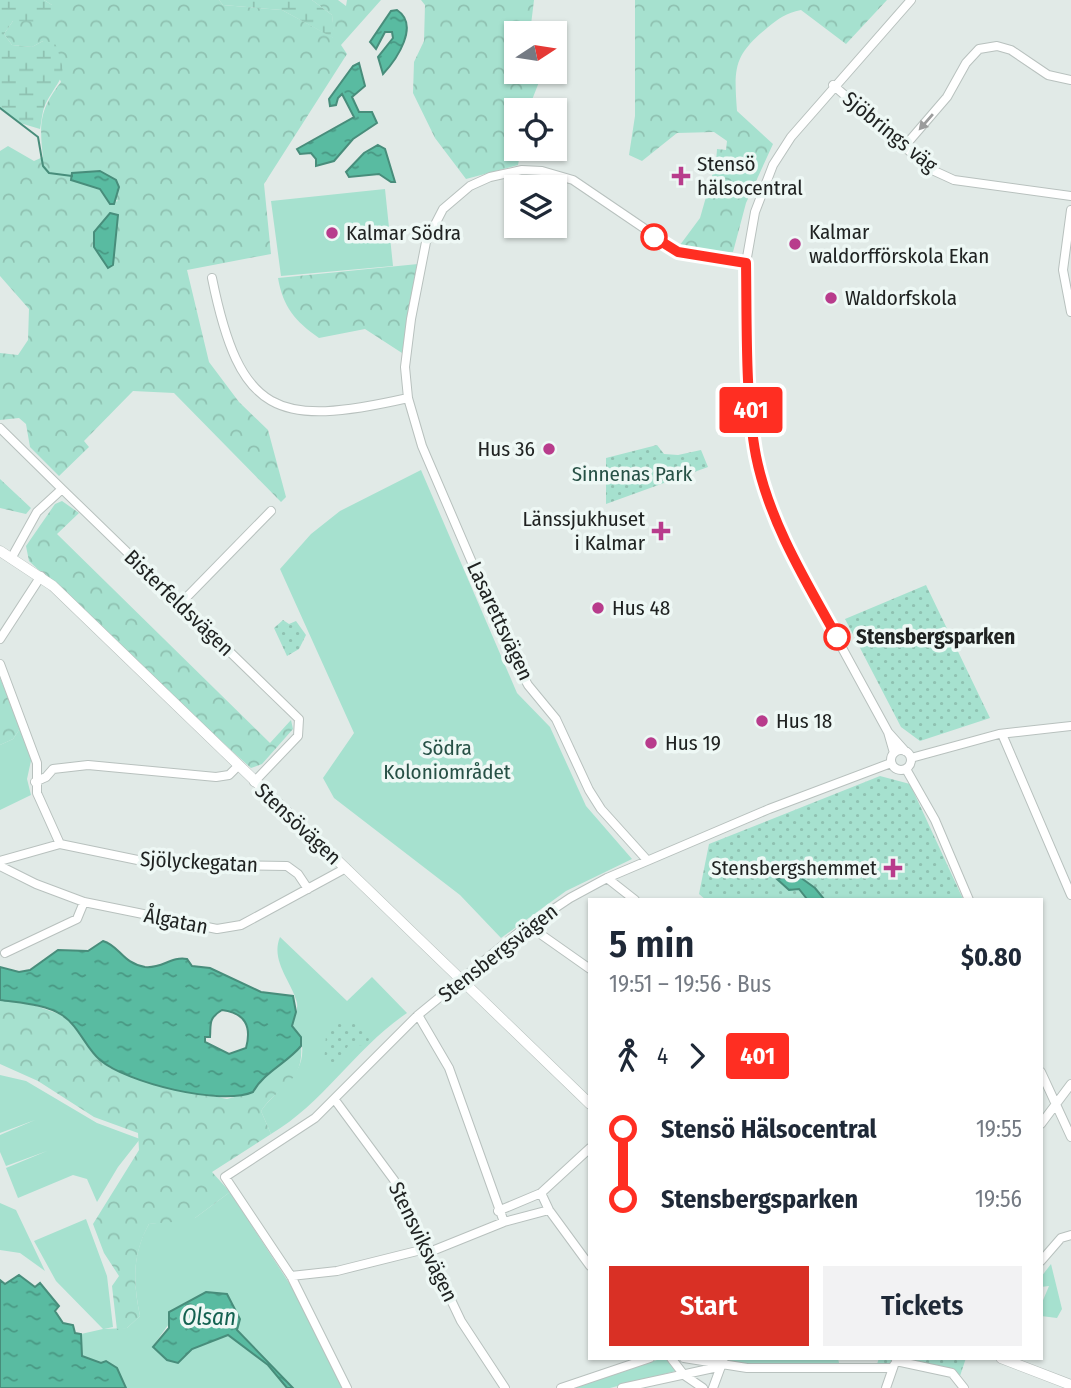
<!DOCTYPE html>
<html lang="en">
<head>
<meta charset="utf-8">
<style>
	body { margin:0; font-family:"Fira Sans Condensed",sans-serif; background:#f2f2f3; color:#1f2937; height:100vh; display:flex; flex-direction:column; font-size:26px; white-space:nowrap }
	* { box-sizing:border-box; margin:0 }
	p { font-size:23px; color:#747a83 }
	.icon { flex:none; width:38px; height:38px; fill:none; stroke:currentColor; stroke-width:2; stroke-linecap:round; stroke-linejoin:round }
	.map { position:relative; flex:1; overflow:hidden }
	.sheet { position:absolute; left:588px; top:898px; width:455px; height:462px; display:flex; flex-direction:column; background:#fff; border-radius:0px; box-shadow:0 2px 5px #0004 }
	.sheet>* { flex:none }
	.badge { padding:0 14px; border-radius:5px; font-size:24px; line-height:46px }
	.needle { width:46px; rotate:78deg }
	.tools { position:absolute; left:504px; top:21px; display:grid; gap:14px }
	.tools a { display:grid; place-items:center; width:63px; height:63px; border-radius:0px; background:#fff; box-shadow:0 2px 5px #0004; font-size:35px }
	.map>.badge { position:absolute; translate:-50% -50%; box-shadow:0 0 0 4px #fff }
	.legs { display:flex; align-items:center; gap:10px; height:77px; padding:0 21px; font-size:23px }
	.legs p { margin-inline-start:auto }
	.summary { display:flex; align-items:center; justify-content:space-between; height:119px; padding:0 21px }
	h1 { font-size:38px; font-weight:600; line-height:52px }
	.primary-button { display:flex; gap:14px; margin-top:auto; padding:14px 21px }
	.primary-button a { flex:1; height:80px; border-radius:0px; background:#d93025; color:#fff; font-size:28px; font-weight:600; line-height:80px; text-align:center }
	.primary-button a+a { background:#f2f2f3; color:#1f2937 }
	ul { padding:0 21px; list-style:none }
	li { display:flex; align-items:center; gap:24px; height:70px; font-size:26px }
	li i { display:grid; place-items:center; width:10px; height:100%; margin:0 9px; background:currentColor }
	li i::after { content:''; width:18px; height:18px; margin:-9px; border:5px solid; border-radius:50%; background:#fff }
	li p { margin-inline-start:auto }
	li:first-child i { background:linear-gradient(#0000 50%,currentColor 0) }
	li:last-child i { background:linear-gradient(currentColor 50%,#0000 0) }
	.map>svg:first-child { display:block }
</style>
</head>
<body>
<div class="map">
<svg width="1071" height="1388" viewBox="0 0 1071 1388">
	<defs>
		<pattern id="forest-crowns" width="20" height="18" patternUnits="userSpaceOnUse" patternTransform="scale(1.75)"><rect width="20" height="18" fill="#a6e1cf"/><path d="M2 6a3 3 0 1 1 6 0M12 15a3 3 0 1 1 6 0" fill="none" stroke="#8fc1b1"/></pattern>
		<pattern id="wetland-marsh" width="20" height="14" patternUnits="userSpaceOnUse" patternTransform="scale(1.75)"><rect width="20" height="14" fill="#a6e1cf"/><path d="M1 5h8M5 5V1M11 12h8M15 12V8" fill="none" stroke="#8fc1b1"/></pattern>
		<pattern id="park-dots" width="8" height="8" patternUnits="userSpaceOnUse" patternTransform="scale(1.75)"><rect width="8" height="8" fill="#a6e1cf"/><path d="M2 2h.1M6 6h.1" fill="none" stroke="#8fc1b1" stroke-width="1.8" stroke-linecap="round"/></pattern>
		<pattern id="water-ripples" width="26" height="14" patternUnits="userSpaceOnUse" patternTransform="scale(1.75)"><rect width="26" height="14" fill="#59bba1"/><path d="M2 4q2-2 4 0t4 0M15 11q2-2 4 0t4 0" fill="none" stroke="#499883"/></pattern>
	</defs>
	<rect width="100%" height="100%" fill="#e1eae7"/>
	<path fill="#a6e1cf" d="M385,189l8,77 -112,10 -10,-75z
		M421,470l96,223 33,34 36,79 46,53 -66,32 -65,47 -41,-43 -126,-97 -11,-20 31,-45 -74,-164 31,-35 29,-23z
		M21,727l11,29 -5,23 4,16 -31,15v-65l13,-6z
		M280,937l67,64 25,-24 35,36c-51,34 -83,90 -136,121l-10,-23c17,-24 48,-36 40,-71 -1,-5 -7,-8 -9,-14 2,-6 6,-15 5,-23 -5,-21 -27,-42 -17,-66z
		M0,1075l26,6 71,42 43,16 -22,28 -21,35 -10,-23 -14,-4 -55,23 -12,-30 41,-17 -41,15 -6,-14v-17l35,-15 -35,13z
		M230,1192l76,117 37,79h-50l-56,-59 3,-11 -13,-24 -56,27 -18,25 25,16 14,-13 36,-14 40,30 19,23h-161l-9,-20 -35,-12 -1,-22 22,-5 -47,-48 -22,-40 52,-22 21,57 6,51 -9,2 23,-1 13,-12c-7,-34 -8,-62 9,-92l46,-6z
		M0,1203l16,7 29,61 -25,-18 -20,-3z
		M1051,1264l11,45 -5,9 -16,-2v-11l8,-19 -8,1v-10z
		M730,1358h108l1,5 -109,1z
		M660,1359h6l10,12 -66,17h-38z"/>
	<path fill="url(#forest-crowns)" fill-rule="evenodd" d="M44,0h175l4,5 59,5 52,28 -2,-23 -20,-15h26l8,6 1,-6h34l-40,45 6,9 -83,130 7,70 -84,16 22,92 30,40 29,28 18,67 -5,5 -107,-109 -41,-2 -49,50 5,6 -30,29 -29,-29 -4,-23 -7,-6 -19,2v-67l18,2 10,-15 1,-31 -29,-33v-125l8,-5 26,15 9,-4c-4,-34 -3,-48 18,-75l-18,-41 -11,6 -20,-2 -8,-11 9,-13 39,-16zM72,173h13l33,28 -8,2 -10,-14 -29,-9z
		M421,0h113l-4,33h-14v39h22l3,5 -13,33h-12v39h5l-3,16 -52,14 -31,-41 -22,-45 1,-31 10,-21 1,-36z
		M635,0h252l-41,44 -45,-34c-15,3 -22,8 -34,18 -34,28 -33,40 -30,83l36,33 -27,59 -13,49h-26l-27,-7 20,-27 16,-56 1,-13 9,1 1,-9 -13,-9 -37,1 -35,28 -13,-6 6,-39z
		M418,264l-16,89 -37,-24 -46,9c-24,-17 -36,-31 -41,-60z
		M0,479l31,29 -5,6 -26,-6z
		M62,501l17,12 -22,21 213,209 21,-23 2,9 -31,35 -11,4 -19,-17 -203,-190 -3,-15 29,-42z
		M0,678l21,49 -8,12 -13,6z
		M0,1000l33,5 29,10 12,10 18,28 18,15 41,16 76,15 26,-7c10,-19 34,-29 48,-46 3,37 -22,39 -40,65l10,23 -59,38 18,20 -35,26 -8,11 -14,-7 -24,2c-17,31 -16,59 -9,92l-13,12 -10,2 -5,-44 7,-10 -15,-23 -11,-29 46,-74 -1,-17 -44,-16 -56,-36 -38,-17z"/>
	<path fill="url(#wetland-marsh)" d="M0,0h44l8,5v8l-7,9 -32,-1 -9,13 8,11 20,2 11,-6 12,2c13,34 8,30 -8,58 -5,8 -5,19 -7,28l-20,-6 -20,-15z
		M219,0h93l20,15 3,24 -53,-29 -59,-5z"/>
	<path fill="url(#park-dots)" d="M657,445l7,9 14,1 23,-5 7,17 -102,37v-46z
		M926,585l64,133 -70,23 -19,-14 -56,-108z
		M283,620l6,4 7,-3 10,14 -7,14 -12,7 -13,-28z
		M880,776l30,8 53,115 -257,1 -7,-6 10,-50z
		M346,1021l20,7 3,12 -5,5 -16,1 -12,18 -12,1 2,-31 4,-11z
		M879,1358h87l-7,21 -62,-18 -5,7 -16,-1z"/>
	<path fill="url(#water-ripples)" stroke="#488d7b" stroke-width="2" fill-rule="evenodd" d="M397,10c23,15 0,49 -14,64l-5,-17 15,-19 -1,-6h-7l-9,17 -6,-7 21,-31z
		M359,63l6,23 -13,11 7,15h13l5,11 -24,16 -19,22 -18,5v-7l-5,-6 -11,1 -3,-5 57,-32 -12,-23 -4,4 -2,7 -6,1 -1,-7 24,-33z
		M378,145l7,4 10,33h-4l-12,-8 -30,3 -3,-5 18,-19z
		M100,171l16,9 3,7 -5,17h-4l-10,-15 -29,-9 1,-7z
		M110,213l8,2 -5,50 -5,3 -14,-21v-15z
		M797,875l18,13 9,11h-17l-8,-10 -10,1 -12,-11z
		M103,941c17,5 19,22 42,26 17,2 26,-11 42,-8l5,7 18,2 51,24 32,4 3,16 -4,14 9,11v9c-14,17 -38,27 -48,46 -32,14 -126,-9 -153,-32 -15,-13 -21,-34 -38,-45 -17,-11 -42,-12 -62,-15v-33l19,5 11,-2 28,-20 30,1zM222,1010c23,3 30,16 24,38l-17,6 -24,-12v-5h5c1,-12 -2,-19 12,-27z
		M19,1275l16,12 5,-4 19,23 -4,5 8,12 10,2 2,8 6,1 1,22 19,7 5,-2 11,7 9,20h-126v-108l5,4z
		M206,1292l21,2 13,25 -3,11 56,58h-6l-19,-23 -40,-30 -36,14 -14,14 -11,-3 -14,-13 16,-19v-16z"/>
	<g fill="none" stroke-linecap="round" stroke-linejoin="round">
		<path stroke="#488d7b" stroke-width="2" d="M0,108l38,29 5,29 6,7 23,3"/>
		<g stroke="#b8c1be" stroke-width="10">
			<path id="minor" d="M833,85l97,84 24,11 117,16
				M904,147l43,-50 19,-34 13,-14 18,-3 14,4 37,25 23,5
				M1071,210l-8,60 8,42
				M212,278c28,137 64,150 196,120
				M0,428l62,61
				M12,557l25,-45 25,-23 237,230 -1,17 -44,46
				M181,603l90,-92
				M0,639l41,-63
				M0,664l37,99v30l23,51
				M888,732l17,19
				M1002,734l69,161
				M891 760a10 10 0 1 1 20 0a10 10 0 1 1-20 0Z
				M894,753l-6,-21 -82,-150 -26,-52 -14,-39 -10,-35 -4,-39 -6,-154 9,-51 18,-47 18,-28 120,-137
				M911,758l88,-24 72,-8
				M906,769l29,51 34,80
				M35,782l11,-5 7,-8 35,-4 128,12 13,-2 8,-8
				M647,860l-46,-51 -12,-19 -33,-71 -28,-34 -18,-34 -88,-205 -14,-48 -3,-31 6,-48 15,-77 17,-33 27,-23 20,-9 32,-7 20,1 31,9 106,72 67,11
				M0,861l60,-17 97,20 130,2 11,8 10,15
				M0,866l36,18 48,18 133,27 24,-4 105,-57
				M607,878l28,22
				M529,926l61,43
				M5,953l72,-34 7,-17
				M418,1015l31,53 55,154
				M1041,1072l30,65
				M335,1100l59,80 67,141 44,67
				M1041,1124l30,-40
				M541,1193l8,17 41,56
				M498,1211l43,-18 49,-45
				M427,1253l77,-31 45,-12
				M1041,1261l20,-23 10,-3
				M291,1276l46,-5 88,-22
				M671,1358l13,17 19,13
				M684,1358l63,10h145
				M896,1361l56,12 12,15
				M347,1388l-56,-112 -66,-99 90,-59 103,-103 100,-82 52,-35 37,-20 162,-69 122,-46
				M561,1388l89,-30
				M622,1388l96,-21
				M713,1388l11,-30
				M886,1388l8,-23"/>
		</g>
		<g stroke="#b8c1be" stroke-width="11">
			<path id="tertiary" d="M0,551l53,35 537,518
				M1001,1358l70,27"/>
		</g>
		<use href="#minor" stroke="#fff" stroke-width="8"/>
		<use href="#tertiary" stroke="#fff" stroke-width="10"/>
	</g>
	<defs><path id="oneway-solid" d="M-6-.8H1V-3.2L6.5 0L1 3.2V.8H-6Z" transform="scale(1.75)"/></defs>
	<use fill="#9b9c9c" href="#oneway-solid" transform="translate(926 122) rotate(131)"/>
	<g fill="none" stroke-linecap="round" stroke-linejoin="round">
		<g stroke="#fff" stroke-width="16">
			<path id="line-1" d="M654,237l24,15 68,11c1,60 -1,135 10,193 13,65 49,124 81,181"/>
		</g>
		<use href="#line-1" stroke="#ff2e22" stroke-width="10"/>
	</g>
	<g fill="#b83c8c" stroke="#eef8f5" stroke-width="2.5">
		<path d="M677.5 165.5h7v7h7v7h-7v7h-7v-7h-7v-7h7z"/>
		<circle cx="332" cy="233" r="7"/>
		<circle cx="795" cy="244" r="7"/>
		<circle cx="831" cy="298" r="7"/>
		<circle cx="549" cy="449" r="7"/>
		<path d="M657.5 520.5h7v7h7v7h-7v7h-7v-7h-7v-7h7z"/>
		<circle cx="598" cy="608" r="7"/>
		<circle cx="762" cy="721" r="7"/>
		<circle cx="651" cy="743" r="7"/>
		<path d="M889.5 857.5h7v7h7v7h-7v7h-7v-7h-7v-7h7z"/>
	</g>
	<g fill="#fff" stroke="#ff2e22" stroke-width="3.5">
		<circle cx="654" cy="237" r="12"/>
		<circle cx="837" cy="637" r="12"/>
	</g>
	<g text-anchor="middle" stroke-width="7" stroke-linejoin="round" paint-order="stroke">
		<g font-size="21" fill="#202322" stroke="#eef8f5">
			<text transform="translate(890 132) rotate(39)" y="7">Sjöbrings väg</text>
			<text transform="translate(179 603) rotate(44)" y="7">Bisterfeldsvägen</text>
			<text transform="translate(500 621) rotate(65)" y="7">Lasarettsvägen</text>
			<text transform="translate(298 824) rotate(43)" y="7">Stensövägen</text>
			<text transform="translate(199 862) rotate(3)" y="7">Sjölyckegatan</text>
			<text transform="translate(176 921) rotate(11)" y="7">Ålgatan</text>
			<text transform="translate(498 953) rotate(-38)" y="7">Stensbergsvägen</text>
			<text transform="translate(423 1242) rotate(64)" y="7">Stensviksvägen</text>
		</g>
		<g font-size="21" fill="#202322" stroke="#eef8f5" text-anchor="start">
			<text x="697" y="171">Stensö<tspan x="697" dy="24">hälsocentral</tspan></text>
			<text x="809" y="239">Kalmar<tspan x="809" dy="24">waldorfförskola Ekan</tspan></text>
			<text x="346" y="240">Kalmar Södra</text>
			<text x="845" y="305">Waldorfskola</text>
			<text x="535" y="456" text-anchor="end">Hus 36</text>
			<text x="645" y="526" text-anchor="end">Länssjukhuset<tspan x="645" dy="24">i Kalmar</tspan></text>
			<text x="612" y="615">Hus 48</text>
			<text x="776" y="728">Hus 18</text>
			<text x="665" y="750">Hus 19</text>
			<text x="877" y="875" text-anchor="end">Stensbergshemmet</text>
		</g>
		<g font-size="21" fill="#275146" stroke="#eef8f5">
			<text x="632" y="481">Sinnenas Park</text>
			<text x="447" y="755">Södra<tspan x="447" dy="24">Koloniområdet</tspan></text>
		</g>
		<g font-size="21" font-weight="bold" fill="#202322" stroke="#eef8f5" text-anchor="start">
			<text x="856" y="644">Stensbergsparken</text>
		</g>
		<g font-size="23" font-style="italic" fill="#146251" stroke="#eef8f5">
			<text x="209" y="1325">Olsan</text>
		</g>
	</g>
</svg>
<div class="tools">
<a><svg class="needle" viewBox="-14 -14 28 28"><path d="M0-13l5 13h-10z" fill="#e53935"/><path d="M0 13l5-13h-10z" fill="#747a83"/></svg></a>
<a><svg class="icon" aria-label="locate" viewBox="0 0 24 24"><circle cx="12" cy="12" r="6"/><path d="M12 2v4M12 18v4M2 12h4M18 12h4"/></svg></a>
<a><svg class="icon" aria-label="layers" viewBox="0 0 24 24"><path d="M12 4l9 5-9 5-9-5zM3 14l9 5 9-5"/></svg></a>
</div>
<b class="badge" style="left:751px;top:410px;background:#ff2e22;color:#fff">401</b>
<section class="sheet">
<div class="summary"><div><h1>5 min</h1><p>19:51 – 19:56 · Bus</p></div><b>$0.80</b></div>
<div class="legs"><svg class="icon" aria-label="walk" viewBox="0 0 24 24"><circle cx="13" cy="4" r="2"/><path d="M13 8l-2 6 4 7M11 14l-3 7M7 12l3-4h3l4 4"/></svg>4<svg class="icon" aria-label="forward" viewBox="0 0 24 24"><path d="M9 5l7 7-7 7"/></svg><b class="badge" style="background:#ff2e22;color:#fff">401</b></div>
<ul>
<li><i style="color:#ff2e22"></i><b>Stensö Hälsocentral</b><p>19:55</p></li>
<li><i style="color:#ff2e22"></i><b>Stensbergsparken</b><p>19:56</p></li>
</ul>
<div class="primary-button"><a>Start</a><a>Tickets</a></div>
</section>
</div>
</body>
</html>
